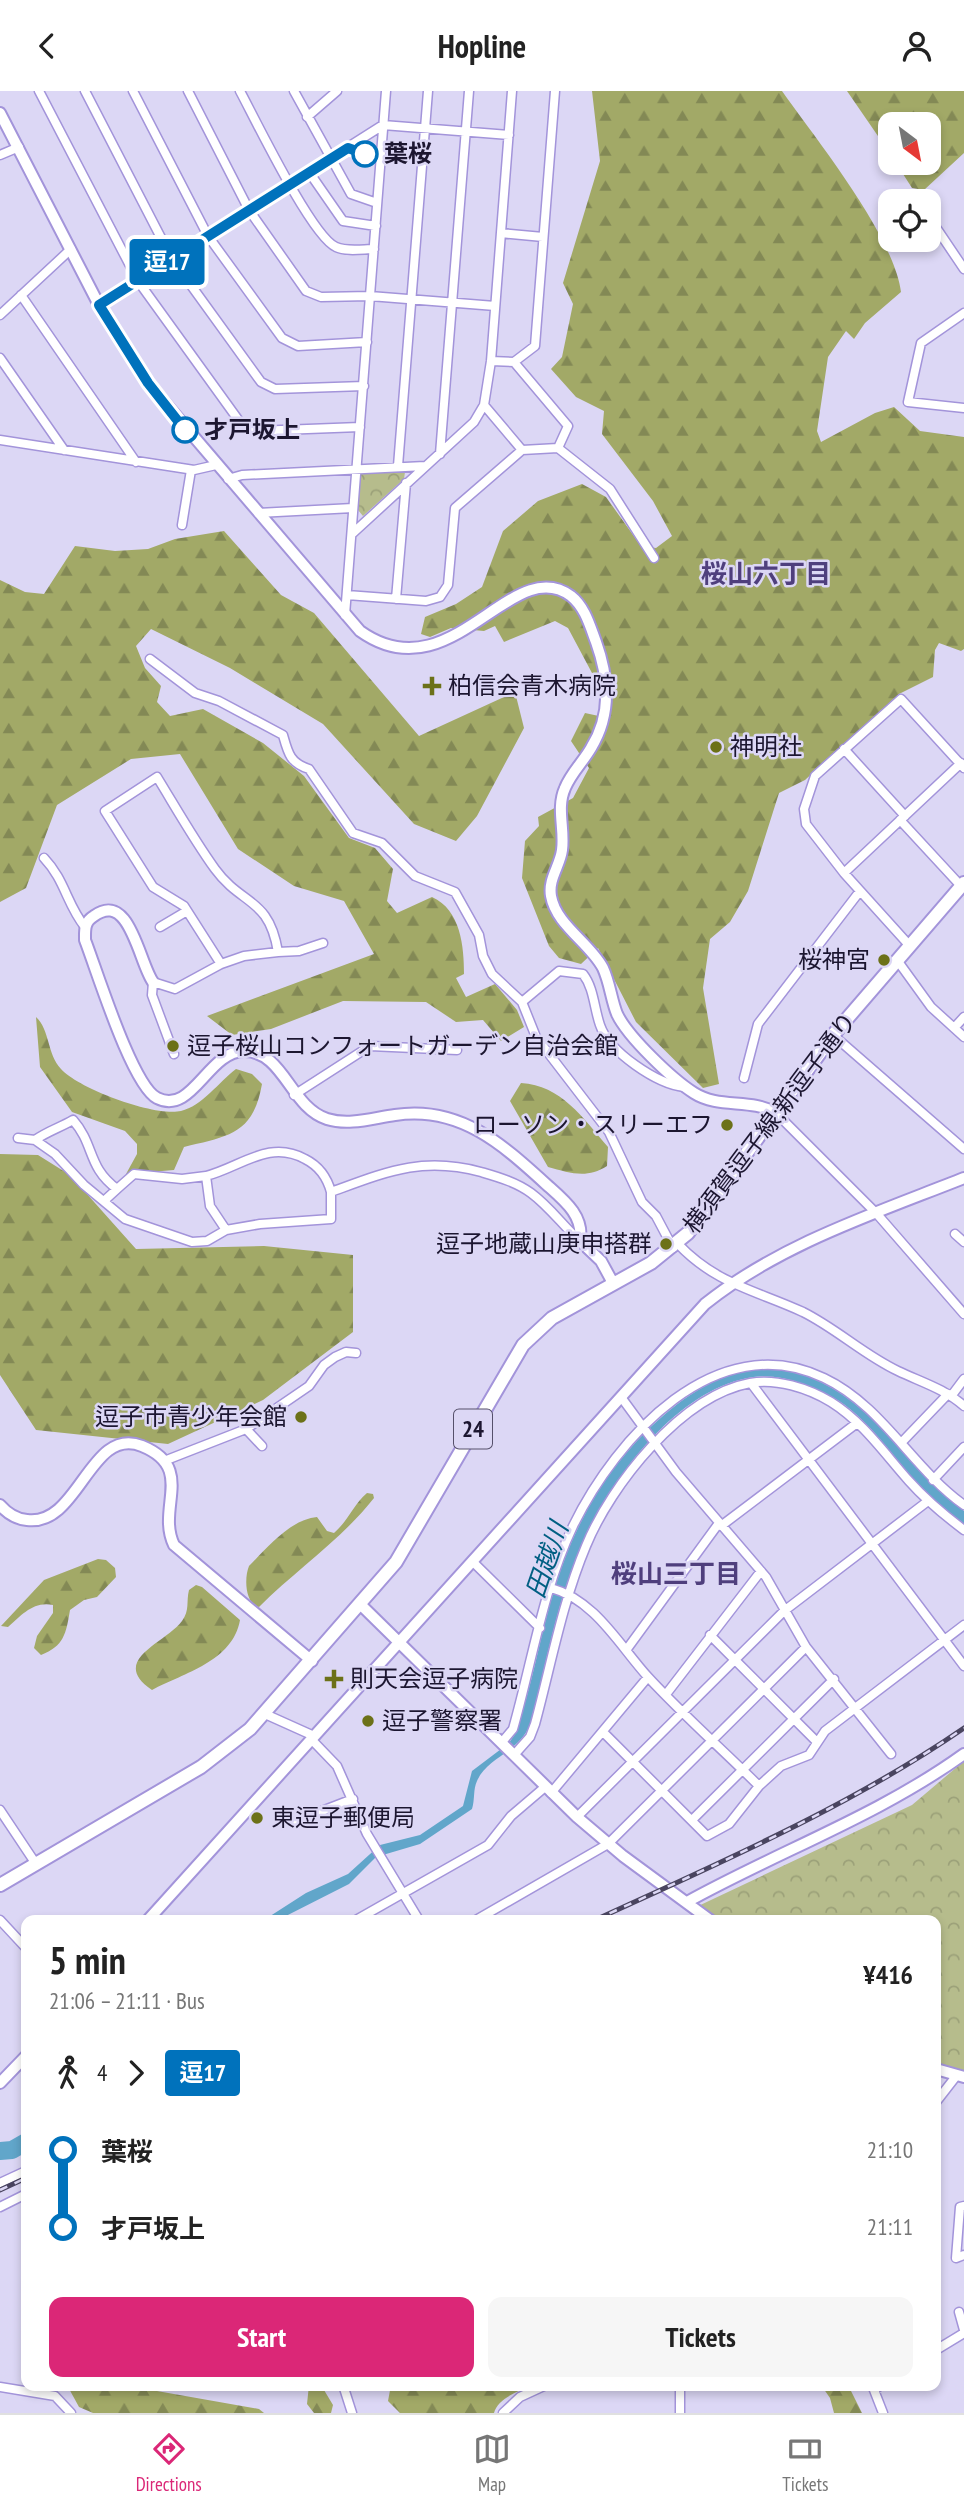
<!DOCTYPE html>
<html lang="en">
<head>
<meta charset="utf-8">
<style>
	body { margin:0; font-family:"PT Sans Narrow","Noto Sans JP",sans-serif; background:#f6f6f6; color:#222; height:100vh; display:flex; flex-direction:column; font-size:26px; white-space:nowrap }
	* { box-sizing:border-box; margin:0 }
	p { font-size:23px; color:#767676 }
	.icon { flex:none; width:38px; height:38px; fill:none; stroke:currentColor; stroke-width:2; stroke-linecap:round; stroke-linejoin:round }
	.map { position:relative; flex:1; overflow:hidden }
	.side { position:absolute; left:21px; top:1824px; width:920px; height:476px; display:flex; flex-direction:column; background:#fff; border-radius:14px; box-shadow:0 4px 10px #0003 }
	.side>* { flex:none }
	.badge { padding:0 14px; border-radius:5px; font-size:24px; line-height:46px }
	.needle { width:46px; rotate:148deg }
	.fabs { position:absolute; left:878px; top:21px; display:grid; gap:14px }
	.fabs a { display:grid; place-items:center; width:63px; height:63px; border-radius:14px; background:#fff; box-shadow:0 4px 10px #0003; font-size:35px }
	.map>.badge { position:absolute; translate:-50% -50%; box-shadow:0 0 0 4px #fff }
	.legs { display:flex; align-items:center; gap:10px; height:77px; padding:0 28px; font-size:23px }
	.legs p { margin-inline-start:auto }
	.summary { display:flex; align-items:center; justify-content:space-between; height:119px; padding:0 28px }
	h1 { font-size:38px; font-weight:700; line-height:52px }
	.action { display:flex; gap:14px; margin-top:auto; padding:14px 28px }
	.action a { flex:1; height:80px; border-radius:14px; background:#db2777; color:#fff; font-size:28px; font-weight:700; line-height:80px; text-align:center }
	.action a+a { background:#f6f6f6; color:#222 }
	ul { padding:0 28px; list-style:none }
	li { display:flex; align-items:center; gap:24px; height:77px; font-size:26px }
	li i { display:grid; place-items:center; width:10px; height:100%; margin:0 9px; background:currentColor }
	li i::after { content:''; width:18px; height:18px; margin:-9px; border:5px solid; border-radius:50%; background:#fff }
	li p { margin-inline-start:auto }
	li:first-child i { background:linear-gradient(#0000 50%,currentColor 0) }
	li:last-child i { background:linear-gradient(currentColor 50%,#0000 0) }
	header { display:flex; justify-content:space-between; align-items:center; height:91px; padding:0 28px; background:#fff; font-size:32px; font-weight:700 }
	.dock { display:flex; justify-content:space-around; align-items:center; height:98px; border-top:2px solid #e0e0e0; background:#fff; font-size:19px; color:#767676 }
	.dock a { display:grid; justify-items:center; gap:4px }
	.dock .active { color:#db2777 }
	.map>svg:first-child { display:block }
</style>
</head>
<body>
<header><svg class="icon" aria-label="back" viewBox="0 0 24 24"><path d="M15 5l-7 7 7 7"/></svg>Hopline<svg class="icon" aria-label="person" viewBox="0 0 24 24"><circle cx="12" cy="8" r="4"/><path d="M4 21q1-7 8-7t8 7"/></svg></header>
<div class="map">
<svg width="964" height="2322" viewBox="0 0 964 2322">
	<defs>
		<pattern id="forest-firs" width="22" height="20" patternUnits="userSpaceOnUse" patternTransform="scale(1.75)"><rect width="22" height="20" fill="#a2a967"/><path d="M5 1l3.5 6h-7zM16 11l3.5 6h-7z" fill="#838955"/></pattern>
		<pattern id="park-crowns" width="20" height="18" patternUnits="userSpaceOnUse" patternTransform="scale(1.75)"><rect width="20" height="18" fill="#b6bc8c"/><path d="M2 6a3 3 0 1 1 6 0M12 15a3 3 0 1 1 6 0" fill="none" stroke="#9ca179"/></pattern>
	</defs>
	<rect width="100%" height="100%" fill="#dcd7f5"/>
	<path fill="url(#forest-firs)" d="M592,0h190c34,48 112,145 119,201l-36,31 -11,16 -8,-8 -18,26 -11,74 4,11 54,-29 19,-6 26,24 44,6v212l-3,2 -22,-8 -4,7 -2,27 -34,17 -94,86 -26,13 -31,98 -18,31 -20,17 -7,49 16,96 -16,4 -67,-66 -38,-74 -17,16 -22,-6 -10,-12 -27,-68 3,-37 14,-15 -1,-9 35,-19 16,-30 -18,-27 14,-28 23,5 5,-42 -21,-3 -24,-45 -13,-7 -51,21 -9,-16 -11,5 -33,-3 -21,9 -9,-3 4,-17 31,-13 26,-17 21,-56 35,-30 44,-17 24,13 35,49 15,2 16,-12 -19,-35 -51,-67 2,-23 -28,-14 -25,-28 11,-12 11,-53 -10,-21 37,-122z
		M847,0h117v62l-40,37 -12,-2 -16,-25h33v-39h-38v31z
		M224,440l57,64 33,18 105,123 96,-44 9,36 -47,88 -21,25 -42,-17 -91,-100 -93,-56 -79,-39 -15,17 9,22 16,18 -4,16 13,14 33,-7 60,34 41,33 45,62 26,10 18,21 -6,32 10,12 35,-16c29,13 32,50 32,77l-8,4 10,19 29,-13 22,26 7,17 -23,14 -18,-21 -27,2 -30,-20 -83,-1 -72,28 -39,6 -25,-19 167,-62 -30,-53 -50,-15 -56,-37 -58,-95 -49,5 -74,46 -31,83 -26,14v-322l25,12 19,2 31,-48 40,5 33,-2 27,-10z
		M36,926c14,13 11,37 25,52 18,20 94,48 120,42 21,-5 38,-29 55,-42l16,5 10,10c-9,51 -34,52 -78,63l-10,23 -48,4 11,-20v-10l-12,-13 -53,-19 -32,-45z
		M521,992c40,2 62,35 87,64l-1,19c-20,13 -37,7 -59,1l-38,-66z
		M0,1063l38,1 32,20 66,74 128,-3 89,9v77l-90,68 -95,44 -132,-14 -36,-55z
		M367,1402l6,1 1,4c-33,42 -77,71 -115,109 -14,-3 -15,-29 -10,-41 18,-18 42,-47 68,-49l10,14 7,2c14,-12 19,-28 33,-40z
		M98,1468l8,1 9,8 1,9 -19,20 -13,3 -14,10c-4,24 -6,36 -29,45l-7,-7 3,-12 16,-23v-8c-20,-4 -31,10 -45,22l-7,-1 43,-46z
		M196,1494l6,2 38,33c-7,41 -56,53 -88,70 -44,-30 14,-47 30,-69 8,-11 4,-19 7,-31z
		M67,2294h56l136,24 5,4h-171l-14,-6z
		M309,2294h12l12,20 -2,8h-17l-7,-9z
		M391,2294h141c-13,6 -34,13 -38,28h-94l-12,-12z
		M821,2294h27l14,28h-28l-4,-15z"/>
	<path fill="url(#park-crowns)" d="M401,379l4,2 -1,7 -41,37 -5,-6 2,-35 6,-4z
		M964,1670v316l-28,-12v-145h-226l-16,-12 218,-103z"/>
	<path fill="#61a6ca" d="M774,1277c91,13 124,91 190,143v13c-15,-12 -32,-24 -45,-38 -25,-28 -48,-64 -80,-85 -23,-14 -58,-28 -86,-24 -80,12 -148,110 -176,179 -22,54 -32,114 -47,169 -12,28 -43,32 -53,56 -4,8 -2,19 -5,28l-52,35 -44,13 -27,27 -71,36h-14l42,-27 42,-19 32,-29 40,-10 43,-29 9,-35 37,-28 6,-9c18,-49 25,-101 41,-150 20,-65 56,-125 108,-169 33,-28 65,-46 110,-47z"/>
	<g fill="none" stroke-linecap="round" stroke-linejoin="round">
		<path stroke="#61a6ca" stroke-width="18" d="M0,2060l12,-1 14,-8"/>
		<g stroke="#a394da" stroke-width="11">
			<path id="street" d="M39,0l99,190 104,144 13,6 105,-4
				M85,0l87,168 89,123 14,7 89,-3
				M133,0l75,145 74,102 16,8 69,-4
				M188,0l61,119 57,81 15,6 49,-1 125,10
				M240,0c15,28 72,146 96,156 11,5 27,2 38,2
				M294,0l57,103 26,9
				M307,26l30,-26
				M0,64l19,-8
				M309,81l34,49 33,5
				M929,126l35,52
				M501,142l42,4
				M21,204l115,167
				M99,214l284,-180 126,10
				M964,222l-43,30 -13,59 56,6
				M0,224l71,-66
				M0,267l64,92
				M514,271l21,-16 20,-255
				M484,314l38,45 36,-2 10,-22 -54,-64 -23,-1
				M0,349l194,30 22,-5
				M558,357l52,41 44,69
				M440,363l29,-363
				M398,375l30,-375
				M228,388l14,-4 183,-9
				M258,422l95,-5
				M182,434l9,-55
				M353,442l121,-111 10,-17 7,-44 21,-270
				M347,504l79,6 14,-4 8,-12 7,-77 67,-58
				M396,508l10,-116
				M345,524l41,-524
				M150,568l45,34 24,8 64,34c5,18 7,28 26,34l44,64 29,10 33,33 40,16 24,43 4,21 9,18 30,28 14,35 73,95 33,70 14,14 17,32
				M844,658l61,67
				M900,729l61,66
				M44,767c21,22 23,47 41,69
				M844,782l117,-110
				M160,836l27,-16
				M909,854l-65,-72 -38,-49 -2,-15 11,-33 86,-77 63,69
				M897,869l34,47 33,30
				M221,873l-37,-58 -31,-19 -48,-76 52,-34c19,31 37,63 58,92 27,37 54,28 63,83l21,-1 24,-8
				M522,911l37,-31 24,3c11,14 11,34 17,51 9,27 57,59 84,62
				M954,937l10,-11
				M833,944l131,114
				M174,963l-22,-59 1,-13 22,7 46,-25 23,-8 34,-4
				M744,987l14,-54 102,-133
				M294,1004l76,-49 87,4
				M776,1022l101,101 87,100
				M18,1047l17,2 20,14 29,31 41,34 67,23 15,-1 19,-11 34,-6 71,-5v-27c55,-20 91,-36 150,-20 17,5 35,10 50,21 19,14 32,33 49,48
				M35,1049c13,-9 24,-12 38,-20 22,25 14,47 44,69l-12,11
				M117,1098l17,-15 48,5 24,-3
				M226,1139l-16,-24 -4,-30c35,-9 63,-37 99,-17 14,7 22,18 26,33
				M955,1143l9,8
				M678,1153c38,40 77,46 125,68 34,17 61,43 95,59 23,11 47,18 66,35
				M751,1292l213,283
				M952,1304l12,-16
				M621,1306l55,75 90,105 40,70 85,107
				M246,1338l63,-43 15,-21 11,-8 11,-5 10,1
				M901,1352l47,-49
				M164,1370l82,-32 16,17
				M933,1389l31,-33
				M721,1435l136,-103
				M472,1470l68,67
				M551,1497c44,12 68,57 97,89 35,38 75,73 111,109
				M710,1544l107,107
				M627,1558l92,-126
				M667,1602l94,-122
				M265,1623l49,22
				M603,1641l104,104 22,-12 30,-38 22,-20 28,-11 16,-24 139,-106
				M311,1648l26,27 30,68 52,86
				M502,1651l11,-13c19,-67 30,-140 60,-203 43,-88 143,-200 251,-148 59,28 88,90 140,127
				M514,1664l16,-18 5,-13c16,-59 27,-121 51,-178 25,-61 95,-150 164,-163 26,-5 58,5 81,19 32,20 53,51 78,79 16,18 35,34 55,49
				M551,1702l97,-116
				M0,1719l36,54
				M577,1726l207,-206 144,-110
				M692,1729l142,-141
				M296,1730l57,-22
				M0,1829l26,28
				M356,1829l132,-75 23,-29 34,-29
				M476,1829l132,-76 198,-197
				M936,2011l21,-27
				M0,2092l26,-12
				M964,2115l-4,1 -4,51 8,-3
				M0,2116l26,-13
				M959,2221l5,18
				M936,2259l28,-17
				M343,2294l9,28
				M881,2294l-7,5 9,23
				M0,2296l55,9 16,17
				M503,2322l17,-16 26,-12
				M680,2322v-28"/>
		</g>
		<g stroke="#a394da" stroke-width="14">
			<path id="secondary" d="M0,22l99,192 49,78 212,248c91,65 151,-79 211,-35 14,11 19,30 25,46 13,36 16,72 -5,106 -8,14 -20,25 -26,40 -9,20 0,41 -3,62 -2,16 -14,29 -11,46 5,29 39,47 52,72 7,15 8,31 14,46 11,23 55,65 77,79 25,16 57,5 82,20
				M153,891c-14,-19 -23,-92 -59,-66 -10,6 -9,14 -9,24 12,31 47,145 72,158 35,18 51,-47 87,-47 40,0 46,56 83,68 22,7 46,-1 68,-4 65,-10 108,30 152,70 18,16 37,31 33,56l21,20 12,22
				M0,1414c7,8 16,14 27,15 52,7 63,-95 115,-74 54,22 14,62 32,99l138,116
				M361,1514l216,212 46,39 87,64
				M687,1811c92,-51 191,-86 277,-148
				M148,1829l557,-616c75,-60 171,-91 259,-126
				M936,1978l28,8
				M0,1992l26,-27"/>
		</g>
		<g stroke="#a394da" stroke-width="16">
			<path id="primary" d="M0,1794l201,-118 49,-38 146,-167 127,-217 29,-27 99,-55 37,-30 145,-198 131,-152"/>
		</g>
		<use href="#street" stroke="#fff" stroke-width="8"/>
		<use href="#secondary" stroke="#fff" stroke-width="10"/>
		<use href="#primary" stroke="#fff" stroke-width="12"/>
		<g stroke="#4a4560" stroke-width="5">
			<path id="rail" d="M595,1829c126,-58 254,-113 369,-192
				M0,2099l26,-12"/>
		</g>
		<use href="#rail" stroke="#dcd7f5" stroke-width="2.5" stroke-dasharray="8" stroke-linecap="butt"/>
	</g>
	<g fill="none" stroke-linecap="round" stroke-linejoin="round">
		<g stroke="#fff" stroke-width="16">
			<path id="line-1" d="M185,339l-37,-47 -49,-78 249,-157 17,6"/>
		</g>
		<use href="#line-1" stroke="#0072bc" stroke-width="10"/>
	</g>
	<g fill="#fff" stroke="#0072bc" stroke-width="3.5">
		<circle cx="365" cy="63" r="12"/>
		<circle cx="185" cy="339" r="12"/>
	</g>
	<g fill="#6c7118" stroke="#dcd7f5" stroke-width="2.5">
		<path d="M428.5 584.5h7v7h7v7h-7v7h-7v-7h-7v-7h7z"/>
		<circle cx="716" cy="656" r="7"/>
		<circle cx="884" cy="869" r="7"/>
		<circle cx="173" cy="955" r="7"/>
		<circle cx="727" cy="1034" r="7"/>
		<circle cx="666" cy="1153" r="7"/>
		<circle cx="301" cy="1326" r="7"/>
		<path d="M330.5 1577.5h7v7h7v7h-7v7h-7v-7h-7v-7h7z"/>
		<circle cx="368" cy="1630" r="7"/>
		<circle cx="257" cy="1727" r="7"/>
	</g>
	<g text-anchor="middle" stroke-width="5" stroke-linejoin="round" paint-order="stroke">
		<rect fill="#dcd7f5" stroke="#56506b" stroke-width="2" x="454" y="1318.5" width="38" height="39" rx="5"/>
		<g font-size="23" font-weight="bold" fill="#1c1630">
			<text x="473" y="1346">24</text>
		</g>
		<g font-size="24" font-weight="bold" fill="#1c1630" stroke="#dcd7f5" text-anchor="start">
			<text x="384" y="71">葉桜</text>
			<text x="204" y="347">才戸坂上</text>
		</g>
		<g font-size="24" fill="#1c1630" stroke="#dcd7f5" text-anchor="start">
			<text x="448" y="603">柏信会青木病院</text>
			<text x="730" y="664">神明社</text>
			<text x="870" y="877" text-anchor="end">桜神宮</text>
			<text x="187" y="963">逗子桜山コンフォートガーデン自治会館</text>
			<text x="713" y="1042" text-anchor="end">ローソン・スリーエフ</text>
			<text x="652" y="1161" text-anchor="end">逗子地蔵山庚申搭群</text>
			<text x="287" y="1334" text-anchor="end">逗子市青少年会館</text>
			<text x="350" y="1596">則天会逗子病院</text>
			<text x="382" y="1638">逗子警察署</text>
			<text x="271" y="1735">東逗子郵便局</text>
		</g>
		<g font-size="24" fill="#1c1630" stroke="#dcd7f5">
			<text transform="translate(770 1032) rotate(-53)" y="8">横須賀逗子線;新逗子通り</text>
		</g>
		<g font-size="26" font-weight="bold" fill="#4f3f7d" stroke="#dcd7f5">
			<text x="766" y="492">桜山六丁目</text>
			<text x="676" y="1492">桜山三丁目</text>
		</g>
		<g font-size="26" font-style="italic" fill="#015f83" stroke="#dcd7f5">
			<text transform="translate(547 1469) rotate(-71)" y="9">田越川</text>
		</g>
	</g>
</svg>
<div class="fabs">
<a><svg class="needle" viewBox="-14 -14 28 28"><path d="M0-13l5 13h-10z" fill="#e53935"/><path d="M0 13l5-13h-10z" fill="#767676"/></svg></a>
<a><svg class="icon" aria-label="locate" viewBox="0 0 24 24"><circle cx="12" cy="12" r="6"/><path d="M12 2v4M12 18v4M2 12h4M18 12h4"/></svg></a>
</div>
<b class="badge" style="left:167px;top:171px;background:#0072bc;color:#fff">逗17</b>
<section class="side">
<div class="summary"><div><h1>5 min</h1><p>21:06 – 21:11 · Bus</p></div><b>¥416</b></div>
<div class="legs"><svg class="icon" aria-label="walk" viewBox="0 0 24 24"><circle cx="13" cy="4" r="2"/><path d="M13 8l-2 6 4 7M11 14l-3 7M7 12l3-4h3l4 4"/></svg>4<svg class="icon" aria-label="forward" viewBox="0 0 24 24"><path d="M9 5l7 7-7 7"/></svg><b class="badge" style="background:#0072bc;color:#fff">逗17</b></div>
<ul>
<li><i style="color:#0072bc"></i><b>葉桜</b><p>21:10</p></li>
<li><i style="color:#0072bc"></i><b>才戸坂上</b><p>21:11</p></li>
</ul>
<div class="action"><a>Start</a><a>Tickets</a></div>
</section>
</div>
<nav class="dock">
<a class="active"><svg class="icon" aria-label="directions" viewBox="0 0 24 24"><path d="M12 3l9 9-9 9-9-9zM9 14v-3h6M13 9l2 2-2 2"/></svg>Directions</a>
<a><svg class="icon" aria-label="map" viewBox="0 0 24 24"><path d="M3 6l6-2 6 2 6-2v14l-6 2-6-2-6 2zM9 4v14M15 6v14"/></svg>Map</a>
<a><svg class="icon" aria-label="tickets" viewBox="0 0 24 24"><path d="M3 7h18v10H3zM15 7v10"/></svg>Tickets</a>
</nav>
</body>
</html>
